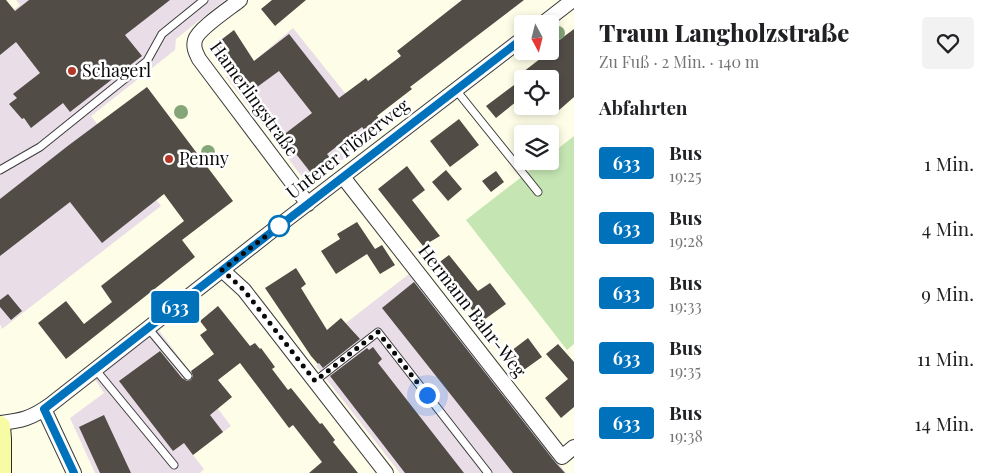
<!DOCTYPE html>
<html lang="de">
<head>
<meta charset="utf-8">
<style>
	body { margin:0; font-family:"Playfair Display",serif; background:#f2f2f2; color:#202124; height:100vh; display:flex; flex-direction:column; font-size:19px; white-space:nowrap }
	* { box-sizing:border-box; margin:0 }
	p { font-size:16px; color:#757577 }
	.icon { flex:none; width:28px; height:28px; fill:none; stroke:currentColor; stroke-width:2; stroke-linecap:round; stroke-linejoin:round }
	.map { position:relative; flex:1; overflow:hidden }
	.panel { display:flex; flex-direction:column; background:#fff; width:425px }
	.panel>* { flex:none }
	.badge { padding:0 10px; border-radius:4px; font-size:18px; line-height:32px }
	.needle { width:32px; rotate:173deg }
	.tools { position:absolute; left:514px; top:15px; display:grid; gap:10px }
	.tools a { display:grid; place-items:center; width:45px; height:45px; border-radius:5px; background:#fff; box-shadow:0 2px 8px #0003; font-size:25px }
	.you { position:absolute; width:25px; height:25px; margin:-12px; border:4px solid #fff; border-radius:50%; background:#1a73e8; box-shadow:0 0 0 8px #1a73e833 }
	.map>.badge { position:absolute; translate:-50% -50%; box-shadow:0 0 0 2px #fff }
	h2 { padding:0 25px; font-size:19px; line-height:45px }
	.round { display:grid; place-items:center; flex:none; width:52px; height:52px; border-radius:5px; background:#f2f2f2 }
	.summary { display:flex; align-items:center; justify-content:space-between; height:85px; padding:0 25px }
	h1 { font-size:24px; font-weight:800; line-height:38px }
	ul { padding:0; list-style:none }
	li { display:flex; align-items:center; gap:15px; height:65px; padding:0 25px }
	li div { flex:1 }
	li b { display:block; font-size:19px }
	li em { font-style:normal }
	li .badge { min-width:55px; font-weight:700; text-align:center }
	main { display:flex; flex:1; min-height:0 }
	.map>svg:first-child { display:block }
</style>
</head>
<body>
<main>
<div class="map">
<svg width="574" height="473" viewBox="0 0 574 473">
	<rect width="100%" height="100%" fill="#fefde7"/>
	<path fill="#e9dde8" d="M16,0h209l-49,39 -1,11 -84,66 70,90 -159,123 -2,-5v-303l20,-16z
		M293,28l84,105 -68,53 -83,-109 26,-19 2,3z
		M409,274l157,199h-166l-84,-107 39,-33 -9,-10z
		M157,328l74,98 -38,29 11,14 -4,4h-105l-25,-55 34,-25 -10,-15z"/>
	<path fill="#c5e6b3" d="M574,136v208l-7,6 -101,-130 76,-59h8v-6z"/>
	<path fill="#514c46" d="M0,0h6l9,11 14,-11h141l-45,35 17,21 -72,56 -7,-9 -32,25 -7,-10 -2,1 -13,-15 8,-6 -4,-4 27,-21 -24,-31 -16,13z
		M272,0h34l-31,26 -14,-17z
		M462,0h62l-114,87 2,2 -35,27 3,4 -15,11 -3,-4 -35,27 3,4 -19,15 -29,-37 30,-23 -33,-42 -30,22 -36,-47 21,-16 20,31 35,-27 50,64 27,-20 2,3 33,-25 -4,-5z
		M574,29v68l-16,14 -8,-11v-21h-28v18l-26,21 -10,-12 36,-27h-8l31,-24 -2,-2 2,-2h5v-4z
		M147,87l86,114 -51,39 13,17 -129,102 -28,-36 28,-22 18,23 28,-22 -11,-16 83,-65 -20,-27 -62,49 -32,-41 -70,54v-57l69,-54z
		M459,119l20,26 -29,22 -20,-26z
		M407,166l18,24 -13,10 28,36 -17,10 -45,-57z
		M446,170l16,19 -14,12 -16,-19z
		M496,171l8,11 -13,10 -9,-11z
		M357,222l18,27 7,-4 13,20 -15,9 -13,-20 -31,20 -15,-23 19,-12 -3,-5z
		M449,255l29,36 12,-8 16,21 -25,18 -44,-58z
		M296,268l10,16 -5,4 26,42 14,-12 19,21 -37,29 -4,-5 -1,1 -7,-8 -46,-68z
		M414,282l141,180 10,11h-52l-131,-165z
		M8,294l14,17 -11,9 -11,-13v-7z
		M218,306l32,40 5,-3 5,6 1,-1 14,19 -3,2 16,21 3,-2 29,36 2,-1 13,17 -2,2 25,31h-49l13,-11 -29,-37 -4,3 -49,-65 -22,17 14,17 -22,18 13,17 -30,23 -9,-12 -11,8 -54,-70 41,-30 22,27 5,3 4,-1 2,-4 -2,-5 23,-17 -14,-19 7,-5 -7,-9z
		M528,338l14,19 -21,15 -14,-18z
		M558,344l16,18v45l-13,11 -16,-20 23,-19 -22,-25z
		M373,347l9,12 -4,4 86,110h-59l-75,-97 37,-28 2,2z
		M104,415l27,58h-31l-21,-46z"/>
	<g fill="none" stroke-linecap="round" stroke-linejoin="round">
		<g stroke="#3c3c3c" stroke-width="9">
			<path id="lane" d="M456,90l82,102
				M0,170l40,-23 107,-86 15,-27 42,-34
				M148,328l40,48
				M95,369l79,96
				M315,381l63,-49 110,141"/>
		</g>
		<g stroke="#3c3c3c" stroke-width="16">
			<path id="street" d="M240,0c-10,8 -42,29 -45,40 -2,8 1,13 4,19l109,145
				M542,24l31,-24
				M343,177l219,280 12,-10
				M222,270l22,20 142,183
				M44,409l30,64
				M0,423c21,-2 32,-5 50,-18l218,-171 254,-195"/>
		</g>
		<g stroke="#2b2b2b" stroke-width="22">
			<path id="secondary" d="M0,426l1,13v34"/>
		</g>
		<use href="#lane" stroke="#fff" stroke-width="7"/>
		<use href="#street" stroke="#fff" stroke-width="14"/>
		<use href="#secondary" stroke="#f7fca4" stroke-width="20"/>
	</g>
	<g fill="#84a578">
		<circle cx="558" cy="33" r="7"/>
		<circle cx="181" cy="112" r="7"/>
		<circle cx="208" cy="152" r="7"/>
	</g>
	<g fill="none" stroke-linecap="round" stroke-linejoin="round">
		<g stroke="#fff" stroke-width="11">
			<path id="line" d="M74,473l-30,-64 194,-151 284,-219"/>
		</g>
		<use href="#line" stroke="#0072bc" stroke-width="8"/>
		<path stroke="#090909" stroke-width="5" stroke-dasharray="0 9" d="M279,226l-57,44 22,20 71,91 63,-49 49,63"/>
	</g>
	<g fill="#b33828" stroke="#fff" stroke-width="2">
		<circle cx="72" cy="71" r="5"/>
		<circle cx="169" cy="159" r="5"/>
	</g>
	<circle fill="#fff" stroke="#0072bc" stroke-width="2.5" cx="279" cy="226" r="10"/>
	<g text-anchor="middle" stroke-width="5" stroke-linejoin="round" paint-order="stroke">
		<g font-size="18" fill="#090909" stroke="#fff" text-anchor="start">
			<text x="82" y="77">Schagerl</text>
			<text x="179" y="165">Penny</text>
		</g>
		<g font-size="18" fill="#090909" stroke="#fff">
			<text transform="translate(254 99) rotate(54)" y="6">Hamerlingstraße</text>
			<text transform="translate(348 149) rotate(-38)" y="6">Unterer Flözerweg</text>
			<text transform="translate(472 311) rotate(52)" y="6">Hermann Bahr-Weg</text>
		</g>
	</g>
</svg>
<div class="tools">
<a><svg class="needle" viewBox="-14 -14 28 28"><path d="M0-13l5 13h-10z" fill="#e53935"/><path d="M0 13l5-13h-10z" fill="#757577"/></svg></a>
<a><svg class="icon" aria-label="locate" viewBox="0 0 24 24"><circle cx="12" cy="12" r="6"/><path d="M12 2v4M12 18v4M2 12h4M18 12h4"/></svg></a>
<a><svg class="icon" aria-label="layers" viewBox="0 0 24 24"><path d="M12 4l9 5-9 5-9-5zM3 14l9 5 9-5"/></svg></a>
</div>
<div class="you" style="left:427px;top:395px"></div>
<b class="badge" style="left:175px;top:307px;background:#0072bc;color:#fff">633</b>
</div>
<section class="panel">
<div class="summary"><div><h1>Traun Langholzstraße</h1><p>Zu Fuß · 2 Min. · 140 m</p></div><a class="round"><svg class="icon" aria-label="heart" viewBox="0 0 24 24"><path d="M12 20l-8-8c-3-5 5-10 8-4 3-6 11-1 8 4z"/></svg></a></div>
<h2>Abfahrten</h2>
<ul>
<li><span class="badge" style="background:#0072bc;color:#fff">633</span><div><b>Bus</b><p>19:25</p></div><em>1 Min.</em></li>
<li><span class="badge" style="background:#0072bc;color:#fff">633</span><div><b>Bus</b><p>19:28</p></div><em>4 Min.</em></li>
<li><span class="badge" style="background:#0072bc;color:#fff">633</span><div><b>Bus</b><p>19:33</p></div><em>9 Min.</em></li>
<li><span class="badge" style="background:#0072bc;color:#fff">633</span><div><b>Bus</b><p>19:35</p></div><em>11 Min.</em></li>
<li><span class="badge" style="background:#0072bc;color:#fff">633</span><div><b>Bus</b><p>19:38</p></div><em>14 Min.</em></li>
</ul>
</section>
</main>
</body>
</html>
